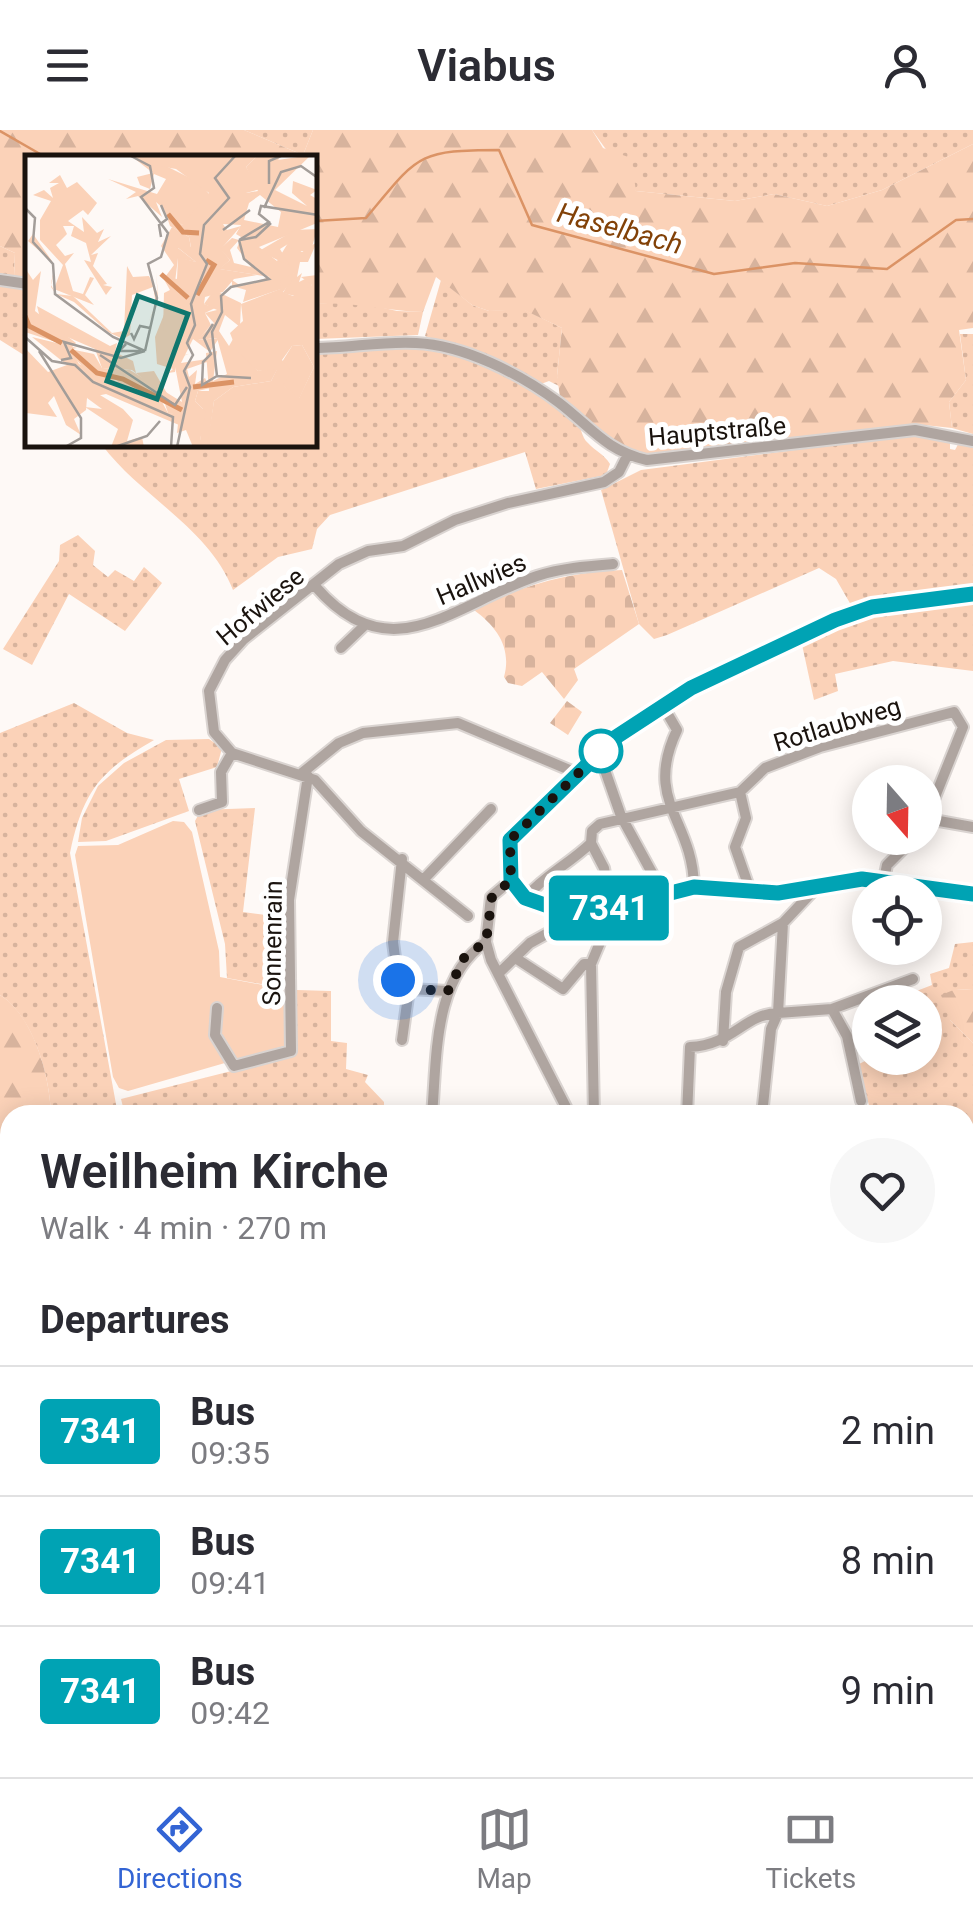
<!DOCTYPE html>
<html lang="en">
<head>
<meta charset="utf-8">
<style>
	body { margin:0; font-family:Roboto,sans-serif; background:#f7f7f7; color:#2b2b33; height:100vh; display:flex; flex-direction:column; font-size:38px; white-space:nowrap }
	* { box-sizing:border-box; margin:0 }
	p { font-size:32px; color:#7c7c81 }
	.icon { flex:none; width:55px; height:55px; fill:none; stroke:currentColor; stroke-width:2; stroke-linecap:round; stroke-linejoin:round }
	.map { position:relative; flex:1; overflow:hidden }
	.side { position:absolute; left:0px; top:975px; width:975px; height:672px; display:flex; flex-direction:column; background:#fff; border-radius:30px 30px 0 0; box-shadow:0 5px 25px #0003 }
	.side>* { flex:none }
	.badge { padding:0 20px; border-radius:8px; font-size:35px; line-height:65px }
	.needle { width:65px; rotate:160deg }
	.buttons { position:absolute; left:852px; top:635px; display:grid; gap:20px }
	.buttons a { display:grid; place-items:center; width:90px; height:90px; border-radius:50%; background:#fff; box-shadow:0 5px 25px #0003; font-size:50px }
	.you { position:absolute; width:50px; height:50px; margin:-25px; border:8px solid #fff; border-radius:50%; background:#1a73e8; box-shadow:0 0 0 15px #1a73e833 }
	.map>.badge { position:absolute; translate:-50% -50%; box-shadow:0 0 0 5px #fff }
	h2 { padding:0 40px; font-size:38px; line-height:90px }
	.round { display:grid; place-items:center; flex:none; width:105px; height:105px; border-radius:52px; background:#f7f7f7 }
	.overview { display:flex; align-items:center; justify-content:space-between; height:170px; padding:0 40px }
	h1 { font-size:48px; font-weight:600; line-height:75px }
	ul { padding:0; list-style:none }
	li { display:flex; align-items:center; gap:30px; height:130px; padding:0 40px; border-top:2px solid #e1e1e2 }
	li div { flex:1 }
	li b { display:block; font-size:38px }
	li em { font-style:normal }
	li .badge { min-width:110px; font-weight:700; text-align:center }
	header { display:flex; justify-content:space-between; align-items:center; height:130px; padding:0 40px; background:#fff; font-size:45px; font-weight:600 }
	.menu { display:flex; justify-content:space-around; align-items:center; height:140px; border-top:2px solid #e1e1e2; background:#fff; font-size:28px; color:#7c7c81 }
	.menu a { display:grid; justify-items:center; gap:5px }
	.menu .selected { color:#3364d4 }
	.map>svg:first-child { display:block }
</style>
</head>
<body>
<header><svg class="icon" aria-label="menu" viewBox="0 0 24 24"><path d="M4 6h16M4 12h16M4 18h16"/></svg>Viabus<svg class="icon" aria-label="person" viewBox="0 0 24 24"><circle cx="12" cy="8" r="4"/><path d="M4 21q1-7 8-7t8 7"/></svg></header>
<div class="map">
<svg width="973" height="1647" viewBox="0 0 973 1647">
	<defs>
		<pattern id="grass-dots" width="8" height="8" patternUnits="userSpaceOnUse" patternTransform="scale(2.5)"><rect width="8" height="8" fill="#fbd2b8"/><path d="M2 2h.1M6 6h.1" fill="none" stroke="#d7b39d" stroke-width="1.8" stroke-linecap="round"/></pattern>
		<pattern id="forest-firs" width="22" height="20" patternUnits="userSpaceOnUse" patternTransform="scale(2.5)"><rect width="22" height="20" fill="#fbd2b8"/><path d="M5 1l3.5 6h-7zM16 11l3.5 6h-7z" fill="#d7b39d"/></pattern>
		<pattern id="cemetery-stones" width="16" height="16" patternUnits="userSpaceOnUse" patternTransform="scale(2.5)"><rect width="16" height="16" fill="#fbd2b8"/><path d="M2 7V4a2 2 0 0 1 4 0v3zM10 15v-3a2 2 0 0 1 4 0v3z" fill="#d7b39d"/></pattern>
	</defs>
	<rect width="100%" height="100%" fill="#fef9f6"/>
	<path fill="url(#grass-dots)" d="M244,0h69l-10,25z
		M592,0h381v14l-91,46 -55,16 -53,-12 -39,7 -99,-10z
		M0,116l15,7 -1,24 -14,-1z
		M441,150l31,25 17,6 34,-2 39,19 -5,48 4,11 -12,-6 -8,3 -35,-19 -81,-29z
		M0,156l27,4v67l-27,-17z
		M353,171l44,10 26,1 -5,23 -103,4v-35z
		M960,204h13v100l-21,-6 -3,-26 17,-22z
		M387,217c70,1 139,26 190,77 6,6 4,13 11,19 7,8 16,11 22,21l-4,11 -70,14 -11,-37 -195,63 -13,14 -5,20 -34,8 -45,33c-24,-62 -92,-93 -131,-145h213v-93z
		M918,304l32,5v10l5,1 5,-9 13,3v142l-75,6 -47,13 -15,-26 -17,-11 -152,67 -13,4 -15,-15 -38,-134 40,-20z
		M78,405l17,16 -2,14 15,12 7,-7 19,11 10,-14 18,16 -37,48 -56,-37 -37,71 -29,-16 56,-88 1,-16z
		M973,468v73l-80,-10 -58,13 3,17 -24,9 -13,-60 87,-33z
		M74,573l53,30 27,7c-54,31 -71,51 -84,113l48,262h-67c-1,-38 -17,-98 -51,-120v-262z
		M209,609l13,9 -5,19 -38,12 10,32 -83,30 -28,1 4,-24 16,-32 26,-23 42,-23z
		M255,678l-12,104 39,5 7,72 -62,-11 -2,-34 -30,-123 6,-11z
		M973,812v48l-17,-1 -6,31 23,23v366l-8,-23v-271h-93l-15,-50 14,-7h54v-56h-37l44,-17 -2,-11 19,-6 6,-24z
		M297,860l34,1v50l16,2 -1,26 22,6 -3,7 19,20v13h-259l-4,-16 173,-44z
		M0,1139l10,1v123l-10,-11z
		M223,1638h89l4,9h-83z"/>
	<path fill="url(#forest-firs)" d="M0,0h244l59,25 10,-25h279l11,18 28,10 5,33 99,10 39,-7 53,12 55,-16 91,-46v184l-14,2 7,50 -17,22 3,26 -37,-4 -252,32 -33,-3 -27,-14 -43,-42 -3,-21 5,-48 -38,-18 -35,1 -17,-6 -36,-28 -13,35c-38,-1 -70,-11 -108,-8v-146h-287l-1,121 -13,-2 1,-24 -15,-7z
		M956,859l17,1v53l-23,-23 -9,-25z
		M0,865c34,21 50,82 51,120h-41v155l-10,-1z
		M0,1252l10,11v375h213l10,9h-233z
		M377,1638h89v9h-91z"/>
	<path fill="url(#cemetery-stones)" d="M622,440l17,54 -65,45 4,11 -14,19 -22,-27 -20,14 -14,-3 -4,-6c8,-29 -7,-50 -30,-67 49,-25 94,-38 148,-40z
		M567,571l15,11 -14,23 -18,-12z"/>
	<path fill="#fbd2b8" d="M173,691l11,1 8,10 27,119 1,26 65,12 -1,57 -156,45 -9,-3 -6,-11 -38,-222 3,-9 40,-1z"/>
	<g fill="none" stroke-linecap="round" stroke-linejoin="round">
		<path stroke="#db9365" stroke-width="2.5" d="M0,1l47,27
			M315,91l51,-3c52,-62 50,-68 133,-68l33,75 182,49 81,-11 92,6 69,-49 17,-1"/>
		<g stroke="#dad4d1" stroke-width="14">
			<path id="minor" d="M0,150l28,4
				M315,218c34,0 67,-7 101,-5 48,2 104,31 142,59 32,24 48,49 89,58l268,-30 58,11
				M315,456c76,88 138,18 222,-10 24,-8 51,-10 76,-12
				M973,464l-100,13 -38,13 -144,68 -75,49 -106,103 1,40 14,18 23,8 64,2 82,-21 85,6 82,-14 112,15
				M341,518l23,-22
				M663,576l14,24c-34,72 16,89 17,157
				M599,623l22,63 42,77
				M302,643l37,-30 24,-10 95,-10 121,51
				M740,662l6,26 -11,29 15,43
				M199,680l23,-8 -1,-30 11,-19
				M928,689l45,8
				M591,713l13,25 8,46 -21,50 3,151
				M402,729l-9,83 5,39 11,8 39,2
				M425,748l66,-69
				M884,749l3,-14 27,-27
				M511,750l-20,17 -5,45 5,18 79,155
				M525,768c21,-24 43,-33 66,-55l1,-12 8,-7 140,-32 25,-24 55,-21 134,-35 9,15 -38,95
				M468,786l-107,-85 -46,-51 -83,-27 -18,-21 -5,-41 16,-31 19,-21 95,-75 29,-13 35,-5 52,-26 53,-17 96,-21 15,-10 8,-16
				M517,829l46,30 21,-25h7
				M498,844l32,-31 38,-21 5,-14
				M217,878l-2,27 19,31 57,-15 -2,-151 19,-124
				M832,879l81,-30
				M402,910l7,-51
				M723,911l3,-49 13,-45 44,-24
				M432,985c5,-57 1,-138 54,-173
				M511,985h46
				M687,985l3,-68c43,-2 54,-33 88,-34l5,-90 33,-35
				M762,985l9,-86 7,-16 54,-4 15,27 14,65
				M608,1638l1,9"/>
		</g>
		<use href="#minor" stroke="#afa5a0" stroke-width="10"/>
	</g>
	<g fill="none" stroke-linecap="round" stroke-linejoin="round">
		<g stroke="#fff" stroke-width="22">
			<path id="line" d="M973,464l-101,13 -37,13 -144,68 -75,49 -106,103 1,40 14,18 23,8 64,2 82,-21 84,6 84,-14 111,15"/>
		</g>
		<use href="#line" stroke="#00a3b4" stroke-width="15"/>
		<path stroke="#1a130e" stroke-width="10" stroke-dasharray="0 18" d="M398,850l11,9 39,2 17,-35 21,-14 6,-45 19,-17 -1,-40 91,-89"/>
	</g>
	<circle fill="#fff" stroke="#00a3b4" stroke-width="5" cx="601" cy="621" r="20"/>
	<g text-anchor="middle" stroke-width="10" stroke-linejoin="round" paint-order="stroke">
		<g font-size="25" fill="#1a130e" stroke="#fff">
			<text transform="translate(717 301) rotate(-5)" y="9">Hauptstraße</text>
			<text transform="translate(481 449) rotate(-23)" y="9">Hallwies</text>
			<text transform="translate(260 476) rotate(-40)" y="9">Hofwiese</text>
			<text transform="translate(837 594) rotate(-17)" y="9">Rotlaubweg</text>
			<text transform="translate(272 813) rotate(-89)" y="9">Sonnenrain</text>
		</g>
		<g font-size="28" font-style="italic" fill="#824107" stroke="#fff">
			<text transform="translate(620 98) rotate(15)" y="10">Haselbach</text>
		</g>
	</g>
	<g transform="translate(25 25)">
		<rect width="292" height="292" fill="#fef9f6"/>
		<path d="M105,0h14l56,28 9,11 -18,27 -9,4 -26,-23 6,15 -24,-21 -12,3 10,-7 -28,-13 49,15 9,-15 -12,-5 -4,15 -10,-4 -3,-8 16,-4zM233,0h24l-4,5 33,-5 -36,35 32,16 -15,-13 1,-12 24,9 -7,5 7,4v24l-58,24 18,14 11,-18 14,9 15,-10 -9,20h-8l-3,15 5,-4 -3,9 8,-4 5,7 -13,12 -16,-4 11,-20 -13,16 -38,13 3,-12 -14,-4v-6l9,6 29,-9 -51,-8 11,-9 -10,-11 12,-11 7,2 -9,10 4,13 17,4 -14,-19 4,-11 -5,-3 5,-9 -19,-1 24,-19v-12l12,-2 -12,-24zM235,40l21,17 -3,15 -34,-7 5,-17zM147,72l17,10 2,11h-13l18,14 -18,-4 -3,24 -10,-5 9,-12 -13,-19zM8,79l19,27 2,7v4l-3,13 5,9 17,2 39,37 12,-2 3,-65 6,11 16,-1 9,18 -2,-22 2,27 -2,7 -7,15 7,-17 -3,-17 -21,8 -2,40 -7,4 -15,-7 -34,-30 -18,-8 -5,-7v-4l3,-13 -3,-9 -23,-20zM189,135l27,13 -1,24 -15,-12 -6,16 10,15 4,-7 25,32 21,-5 -8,15 -38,6 -19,14 -6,45 -8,-5 3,-32 -8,-8 3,-10h11l-3,-38 11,-2 -4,30 14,-7 -10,-36 -20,2 17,-17 -9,-10 12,-3 -13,-6zM12,151l73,40 7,-3 -2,9 18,9 3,12 18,-2 18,31 -40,-32 -30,-2 -7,-19 -30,-13 -7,4 -7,-6h10l-21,-16zM140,157l6,17 11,7 -8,21 15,-3 -12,4 -2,14 -7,1 5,-4 -16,-5 -2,-27zM7,182l45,11 -6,1 8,15 83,38 6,11 11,1v11l-73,-31 -19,4 -1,12 -12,9 7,16 -15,-10 -12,-29 -6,7 9,14 -31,-4 -1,-65 23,24 19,-7zM277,190l12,22 -15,32 -17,-14v-23l10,-16z" fill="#fbd2b8" fill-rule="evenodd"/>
		<path d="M119,0h114l-12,12 14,22 -14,4 1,15 -24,16 4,6 14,-4 -20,23 9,11 -10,9 37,6 -23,4 -11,13 -18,5 -1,7 11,4 -10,5 6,12 -13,15 21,-2 -9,14 -17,-13 -12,24 33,-5 -4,9 -3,-5 -20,7 2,8 8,-7 -2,14 10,-6 5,10 -12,3 -3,10 11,11 -6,28 7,5 7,-44 19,-14 38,-6 6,-12 -19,2 -21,-20 -7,-18 13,-12 -2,-17 39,-15 1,-10 13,-6 -4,-4 7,1 -2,7 -12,15 10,4 19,-11 -11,-8 16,-2v172h-124l-7,-17 -9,3 2,-18 -11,-2 -3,-9 -23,-11 -10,3 -16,-16 -25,-4 -29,-32 -37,-12v-64l8,12 8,-9 -6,40 41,32 -6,6 24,5 8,14 28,2 52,32 -10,-51 10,-14 -19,-7 1,-37 6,-3 -8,-14 15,3 1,-22 18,5 -19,-15h14l-2,-10 -19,-11 -8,-23 20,22 27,-32 -33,-24 -28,-5zM277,190l12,22 -15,31 -16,-13 9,-13 -10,-12 10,-14zM35,20l7,13 10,-6 20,21 -9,12 -5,-5 -15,11 16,11 -2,-15 15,16 7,-4 -6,13 13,-6 -20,19 7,-2 -5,13 14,18 -4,1 9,2 -6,8 -22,-35 7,2 -5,-19 -15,-7 3,-10h-11l4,8 -11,11 9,11 9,-3 -9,11 8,27 10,3 7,-17 4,1 -9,17 9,10 -40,-16 9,-24 -23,-25v-20l11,-19 -18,-6 11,-5 9,8 -3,-10 9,-5h-10zM292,74l-6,22h-18l-5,-7 -8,5 10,17 -31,-15 36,-21zM70,237l28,17 10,11 -6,21 15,-4 2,10h-33l7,-18 -33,-22 17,2 -15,-11z" fill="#fbd2b8" fill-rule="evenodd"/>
		<path fill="none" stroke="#db9365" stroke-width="5" d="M143,59l15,18 16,1M136,119l27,24M172,140l17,-30 -8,-5M0,161l4,10 33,17M46,195l26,23 26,6 59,31M168,232l41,-5"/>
		<path fill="none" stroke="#a39d99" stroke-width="2.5" d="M104,0l21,11 4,22 -13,9 27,36 -7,24 -13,7 9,34 -12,53M244,29v-23l14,-6M136,50l6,14 -8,6 2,12M0,53l10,10 -2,24 20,22 2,30 58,43 32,14M239,53l17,-36 20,-6 17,12M198,75l27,-20M214,85l30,-18 -10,-8 2,-8 57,9M215,85l16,-3 15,-14M188,169l-9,14 7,16 -8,8 -1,23 15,-9 34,2M106,178l3,6 6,-13 10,2M0,182l27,24 23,4 18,17 80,35 -2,30M101,189l-7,7h22M14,196l42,67v20l-16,9M75,200l75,50 12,-18M36,205l10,-2 -7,-16 57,16 24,-7M192,221l-5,-44 10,-20 -1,-16 10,-9 38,-8 -25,-20 -5,-19M90,292l32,-11 13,-15M152,292l13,-60 -6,-16 9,-16 -6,-12 8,-18 -4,-21 16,-40 -7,-10 4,-29 25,-27 -14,-20 21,-23"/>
		<path fill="#0f766e" fill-opacity="0.15" stroke="#0f766e" stroke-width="5" d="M113,141l50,18 -31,85 -50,-18z"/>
		<rect width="292" height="292" fill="none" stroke="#1a130e" stroke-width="5"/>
	</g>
</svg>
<div class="buttons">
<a><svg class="needle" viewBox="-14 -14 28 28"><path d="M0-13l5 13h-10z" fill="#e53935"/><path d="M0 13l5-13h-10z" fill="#7c7c81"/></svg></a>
<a><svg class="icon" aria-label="locate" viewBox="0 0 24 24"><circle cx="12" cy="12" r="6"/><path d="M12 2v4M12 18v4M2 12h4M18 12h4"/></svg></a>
<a><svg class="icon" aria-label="layers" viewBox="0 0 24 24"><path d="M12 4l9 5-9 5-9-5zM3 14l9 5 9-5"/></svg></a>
</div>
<div class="you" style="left:398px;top:850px"></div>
<b class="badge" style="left:609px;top:778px;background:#00a3b4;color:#fff">7341</b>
<section class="side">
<div class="overview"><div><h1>Weilheim Kirche</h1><p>Walk · 4 min · 270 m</p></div><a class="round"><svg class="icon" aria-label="heart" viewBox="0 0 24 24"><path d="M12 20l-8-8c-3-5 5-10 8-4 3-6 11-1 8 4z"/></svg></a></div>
<h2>Departures</h2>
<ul>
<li><span class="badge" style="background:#00a3b4;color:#fff">7341</span><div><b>Bus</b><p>09:35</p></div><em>2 min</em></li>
<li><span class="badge" style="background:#00a3b4;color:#fff">7341</span><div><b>Bus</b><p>09:41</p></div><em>8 min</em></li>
<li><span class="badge" style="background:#00a3b4;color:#fff">7341</span><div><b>Bus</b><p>09:42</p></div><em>9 min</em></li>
</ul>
</section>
</div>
<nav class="menu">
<a class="selected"><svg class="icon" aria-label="directions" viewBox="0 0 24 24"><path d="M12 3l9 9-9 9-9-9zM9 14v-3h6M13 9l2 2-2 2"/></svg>Directions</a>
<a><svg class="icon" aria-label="map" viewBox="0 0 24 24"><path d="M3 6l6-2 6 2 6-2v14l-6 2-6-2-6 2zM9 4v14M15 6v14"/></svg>Map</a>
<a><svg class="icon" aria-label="tickets" viewBox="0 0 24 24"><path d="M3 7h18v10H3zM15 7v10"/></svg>Tickets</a>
</nav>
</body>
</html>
